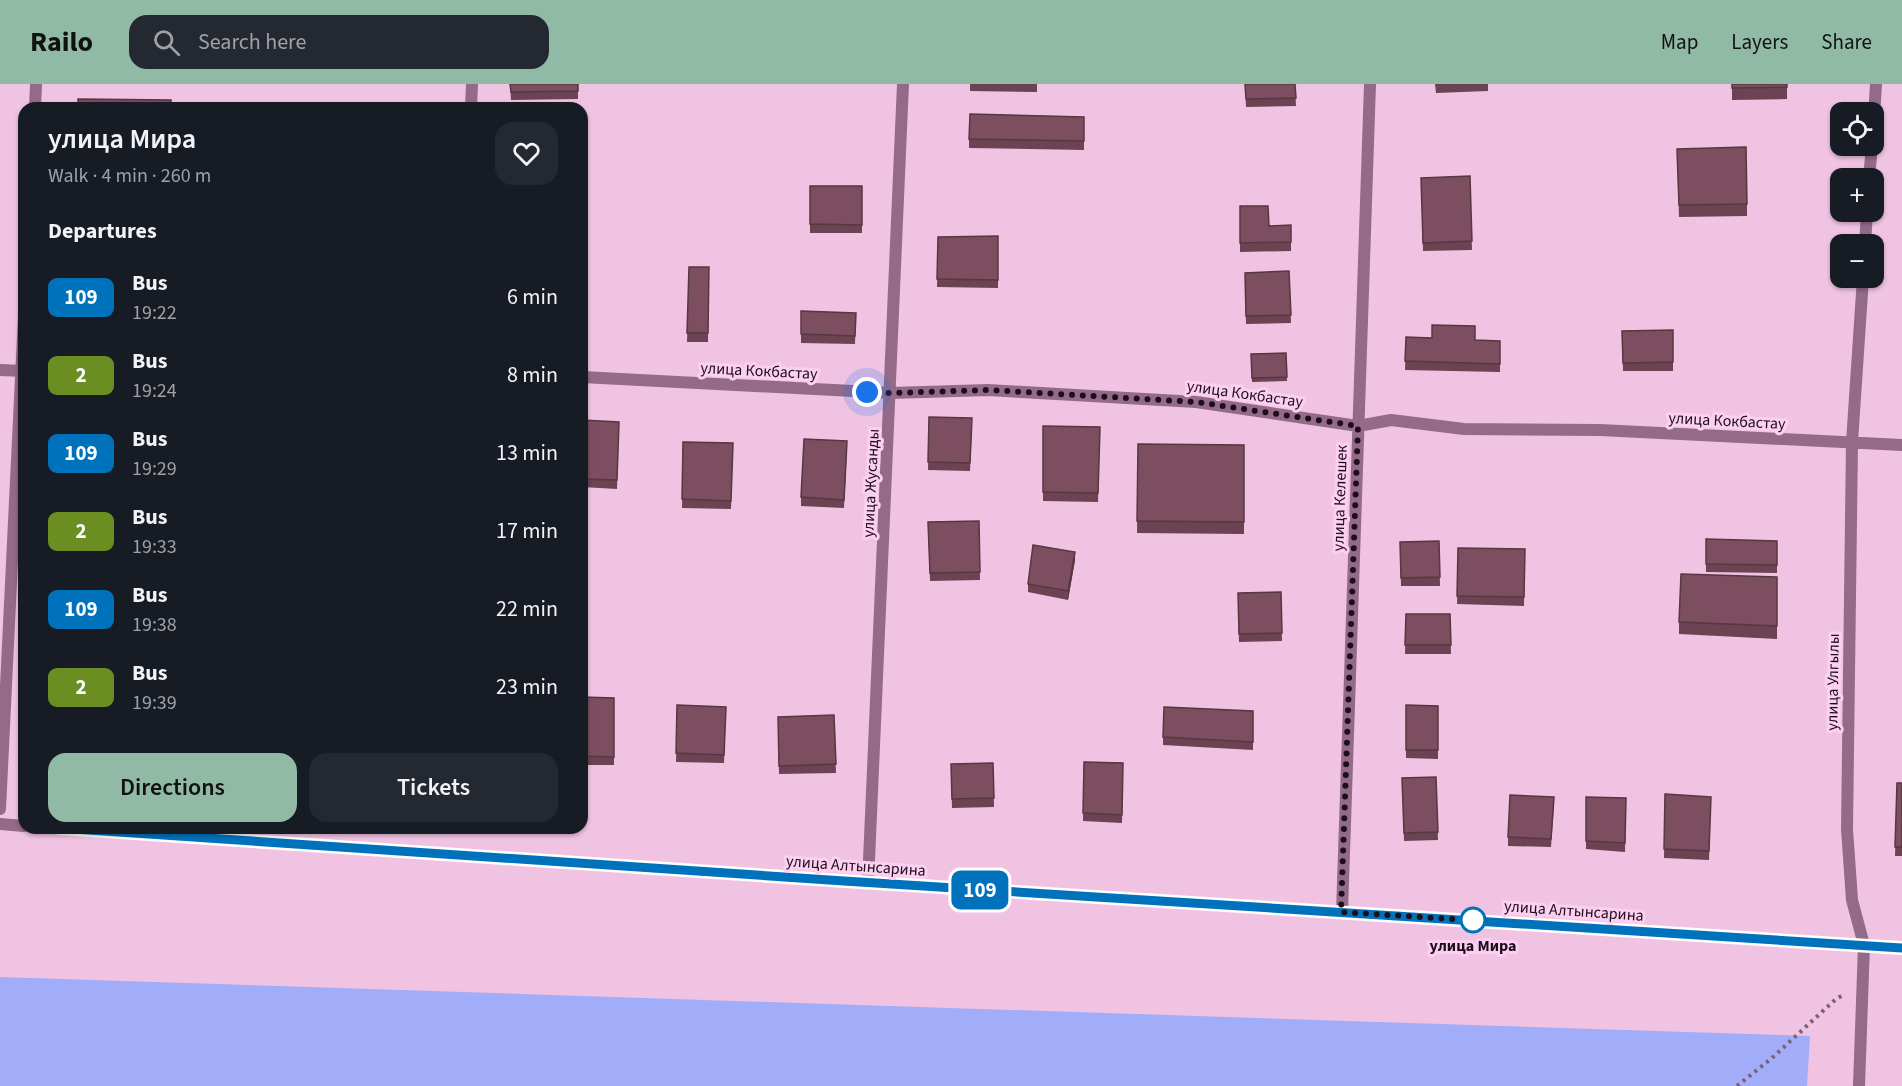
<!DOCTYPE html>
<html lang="en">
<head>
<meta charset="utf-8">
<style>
	body { margin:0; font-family:"Source Sans 3",sans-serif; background:#242831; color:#f1f3f6; height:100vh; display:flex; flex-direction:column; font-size:22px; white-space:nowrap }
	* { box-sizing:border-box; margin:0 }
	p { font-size:20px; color:#9ea1a6 }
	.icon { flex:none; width:33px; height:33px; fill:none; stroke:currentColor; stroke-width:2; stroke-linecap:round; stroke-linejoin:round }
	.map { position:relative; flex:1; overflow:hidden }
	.drawer { position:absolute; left:18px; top:18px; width:570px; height:732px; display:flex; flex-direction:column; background:#171b24; border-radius:18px; box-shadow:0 2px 4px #0004 }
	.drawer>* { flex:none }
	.badge { padding:0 12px; border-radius:9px; font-size:21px; line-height:39px }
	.fabs { position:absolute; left:1830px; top:18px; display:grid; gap:12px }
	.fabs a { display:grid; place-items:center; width:54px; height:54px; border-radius:12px; background:#171b24; box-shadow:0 2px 4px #0004; font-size:30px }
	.you { position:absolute; width:30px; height:30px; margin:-15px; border:4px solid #fff; border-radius:50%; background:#1a73e8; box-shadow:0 0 0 9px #1a73e833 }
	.map>.badge { position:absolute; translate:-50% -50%; box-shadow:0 0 0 3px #fff }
	h2 { padding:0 30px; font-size:22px; line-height:54px }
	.round { display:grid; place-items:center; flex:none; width:63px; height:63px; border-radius:18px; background:#242831 }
	.head { display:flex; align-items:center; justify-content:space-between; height:102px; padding:0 30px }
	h1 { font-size:28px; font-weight:600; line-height:45px }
	.action { display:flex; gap:12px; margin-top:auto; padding:12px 30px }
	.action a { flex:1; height:69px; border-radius:18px; background:#90b9a6; color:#111; font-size:24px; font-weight:600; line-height:69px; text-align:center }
	.action a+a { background:#242831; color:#f1f3f6 }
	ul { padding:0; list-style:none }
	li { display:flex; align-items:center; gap:18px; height:78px; padding:0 30px }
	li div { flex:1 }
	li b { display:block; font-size:22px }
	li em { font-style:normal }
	li .badge { min-width:66px; font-weight:700; text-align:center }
	header { display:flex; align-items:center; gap:36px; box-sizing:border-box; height:84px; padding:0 30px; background:#90b9a6; color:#111 }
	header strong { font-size:28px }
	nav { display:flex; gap:33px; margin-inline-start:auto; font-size:21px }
	.search { width:420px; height:54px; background:#242831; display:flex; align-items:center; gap:15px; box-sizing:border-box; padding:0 21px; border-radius:18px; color:#9ea1a6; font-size:22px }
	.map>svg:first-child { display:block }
</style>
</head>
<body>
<header>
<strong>Railo</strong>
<div class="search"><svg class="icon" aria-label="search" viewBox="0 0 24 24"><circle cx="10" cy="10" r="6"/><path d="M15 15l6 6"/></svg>Search here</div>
<nav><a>Map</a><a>Layers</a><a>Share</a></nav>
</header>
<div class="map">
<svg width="1902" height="1002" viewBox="0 0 1902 1002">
	<rect width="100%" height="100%" fill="#f0c3e3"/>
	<path fill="#a1adf8" d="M0,893l1810,59 -3,50h-1807z"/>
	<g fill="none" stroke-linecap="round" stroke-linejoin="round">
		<path stroke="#7d6075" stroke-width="4" stroke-dasharray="3 4.5" stroke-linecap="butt" d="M1737,1002l35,-28 64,-59 7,-4"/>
		<path stroke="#946a89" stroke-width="12" d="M35,24l1,-24
			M471,24l1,-24
			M1874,32l2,-32
			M1869,94l3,-32
			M1865,160l2,-32
			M0,286l24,1
			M582,293l309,16 97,-3 208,12 162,24 33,-6 73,9 136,1 302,15
			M0,725l24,-493
			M0,740l24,2
			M59,744l809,55 1034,65
			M868,799l35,-799
			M1342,828l28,-828
			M1859,1002l5,-141 -12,-45 -5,-71 5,-387 11,-164"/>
	</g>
	<path fill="#6b4352" d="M510,0h68v15l-67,1z
		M970,0h67v8l-67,-1z
		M1245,0h50l1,22 -50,1z
		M1435,0h53v7l-52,2z
		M1732,0h55v15l-55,1z
		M1084,33v33l-115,-2v-9z
		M1677,65l70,55v12l-68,1z
		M1470,92l2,74 -49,1 -2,-73z
		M810,102h52v47h-52z
		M1240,122l29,20 22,-1v26l-51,1z
		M998,152v52l-61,-1 1,-50z
		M689,183h20l-1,75h-21z
		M1289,187l2,52 -45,1 -1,-51z
		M801,227l55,2 -1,31 -54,-1z
		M1673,246v41h-50l-1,-40z
		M1406,253l94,4v31l-95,-2z
		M1286,269l1,28 -35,1 -1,-28z
		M929,333l43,9 -2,45 -42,-1z
		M582,336l37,2 -2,67 -35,-2z
		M1043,342l57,1 -2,75 -55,-1z
		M683,358l50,1 -2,66 -49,-1z
		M1138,360l106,1v89l-107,-1z
		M847,366l-3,58 -43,-2v-9z
		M979,437l1,59 -50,1 -2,-59z
		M1706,455l71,2v32l-71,-1z
		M1439,457l1,45h-39l-1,-44z
		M1458,464l67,1 -1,57 -67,-2z
		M1075,476l-7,40 -40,-8v-8z
		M1777,493v62l-98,-5v-12z
		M1281,508l1,49 -43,1 -1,-49z
		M1406,530h44l1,40h-46z
		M582,613l32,1v67h-32z
		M677,621l49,2 -2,56 -48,-1z
		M1406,621l32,1v53l-32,-1z
		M1253,627v39l-90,-5v-8z
		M834,631l2,58 -57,1 -1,-57z
		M1084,678l39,1 -1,60 -39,-2z
		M993,679l1,44 -42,1 -1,-44z
		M1436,693l2,63 -34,1 -2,-63z
		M1897,699h5v73h-7z
		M1665,710l46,3 -2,63 -45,-2z
		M1586,713l40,1 -1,54 -39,-3z
		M1554,721l-3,42 -43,-1v-9z"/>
	<path fill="#573742" d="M1075,468v8l-7,40v-9z"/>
	<path fill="#7c4e5f" stroke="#573742" stroke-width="1.5" d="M510,0h68v7l-67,1z
		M1245,0h50l1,14 -50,1z
		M1732,0h55v3l-55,1z
		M78,15l93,1v8h-93z
		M970,30l114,3v24l-115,-2z
		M1746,63l1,57 -68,1 -2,-56z
		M1470,92l2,65 -49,2 -2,-65z
		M810,102h52v39l-52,-1z
		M1240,122h28l1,20 22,-1v17l-51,1z
		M998,152v44l-61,-1 1,-42z
		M689,183h20l-1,66h-21z
		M1289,187l2,44 -45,1 -1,-43z
		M801,227l55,2 -1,23 -54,-2z
		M1432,241l43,1v14l25,1v23l-95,-3 1,-24 26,1z
		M1673,246v32l-50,1 -1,-32z
		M1286,269l1,24 -35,1 -1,-24z
		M929,333l43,1 -2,45 -42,-1z
		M582,336l37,2 -2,58 -35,-1z
		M1043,342l57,1 -2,66 -55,-1z
		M804,355l43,2 -3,59 -43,-3z
		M683,358l50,1 -2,58 -49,-2z
		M1138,360l106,1v77l-107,-1z
		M979,437l1,51 -50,1 -2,-51z
		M1706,455l71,2v24l-71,-1z
		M1439,457l1,36 -39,1 -1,-36z
		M1033,461l42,7 -7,39 -40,-7z
		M1458,464l67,1 -1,48 -67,-1z
		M1681,490l96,3v49l-98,-4z
		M1281,508l1,41 -43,1 -1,-41z
		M1406,530h44l1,31h-46z
		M582,613l32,1v59l-32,-1z
		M677,621l49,2 -2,48 -48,-2z
		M1406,621l32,1v44h-32z
		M1164,623l89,4v31l-90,-5z
		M834,631l2,49 -57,2 -1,-49z
		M1084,678l39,1 -1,52 -39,-2z
		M993,679l1,35 -42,1 -1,-35z
		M1436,693l2,55 -34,1 -2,-55z
		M1897,699h5v64h-7z
		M1665,710l46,3 -2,54 -45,-2z
		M1510,711l44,2 -3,42 -43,-2z
		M1586,713l40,1 -1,45 -39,-2z"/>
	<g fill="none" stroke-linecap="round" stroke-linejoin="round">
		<g stroke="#fff" stroke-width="14">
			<path id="line" d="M59,744l785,53 1058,67"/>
		</g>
		<use href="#line" stroke="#0072bc" stroke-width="9"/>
		<path stroke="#1d0e1a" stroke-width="6" stroke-dasharray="0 10.8" d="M867,308l24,1 97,-3 208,12 162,24 -17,486 143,9 -11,-1"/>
	</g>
	<circle fill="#fff" stroke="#0072bc" stroke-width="3" cx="1473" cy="836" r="12"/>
	<g text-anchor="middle" stroke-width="6" stroke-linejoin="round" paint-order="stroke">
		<g font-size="16" fill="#1d0e1a" stroke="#fdd0f1">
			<text transform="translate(759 286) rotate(3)" y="6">улица Кокбастау</text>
			<text transform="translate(1245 309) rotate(8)" y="6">улица Кокбастау</text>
			<text transform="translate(1727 336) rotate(3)" y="6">улица Кокбастау</text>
			<text transform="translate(870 399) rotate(-87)" y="6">улица Жусанды</text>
			<text transform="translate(1339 414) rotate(-88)" y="6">улица Келешек</text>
			<text transform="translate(1832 598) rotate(-89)" y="6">улица Улгылы</text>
			<text transform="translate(856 781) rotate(4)" y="6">улица Алтынсарина</text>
			<text transform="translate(1574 826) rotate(4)" y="6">улица Алтынсарина</text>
		</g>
		<g font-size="16" font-weight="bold" fill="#1d0e1a" stroke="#fdd0f1">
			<text x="1473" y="867">улица Мира</text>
		</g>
	</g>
</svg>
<div class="fabs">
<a><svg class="icon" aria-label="locate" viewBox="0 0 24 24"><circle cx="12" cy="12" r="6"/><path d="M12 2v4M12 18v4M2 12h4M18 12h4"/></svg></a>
<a>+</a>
<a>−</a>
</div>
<div class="you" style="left:867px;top:308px"></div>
<b class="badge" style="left:980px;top:806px;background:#0072bc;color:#fff">109</b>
<section class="drawer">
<div class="head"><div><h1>улица Мира</h1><p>Walk · 4 min · 260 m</p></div><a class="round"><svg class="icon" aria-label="heart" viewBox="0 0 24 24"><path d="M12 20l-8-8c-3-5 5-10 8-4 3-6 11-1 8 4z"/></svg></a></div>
<h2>Departures</h2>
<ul>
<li><span class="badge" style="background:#0072bc;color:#fff">109</span><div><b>Bus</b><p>19:22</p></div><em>6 min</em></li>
<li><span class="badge" style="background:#6b8e23;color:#fff">2</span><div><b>Bus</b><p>19:24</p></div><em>8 min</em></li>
<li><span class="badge" style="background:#0072bc;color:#fff">109</span><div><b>Bus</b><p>19:29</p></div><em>13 min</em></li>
<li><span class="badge" style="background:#6b8e23;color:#fff">2</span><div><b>Bus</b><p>19:33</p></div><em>17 min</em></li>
<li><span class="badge" style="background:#0072bc;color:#fff">109</span><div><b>Bus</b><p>19:38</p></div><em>22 min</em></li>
<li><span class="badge" style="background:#6b8e23;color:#fff">2</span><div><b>Bus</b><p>19:39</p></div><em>23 min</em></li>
</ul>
<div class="action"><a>Directions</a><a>Tickets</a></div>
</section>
</div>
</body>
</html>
